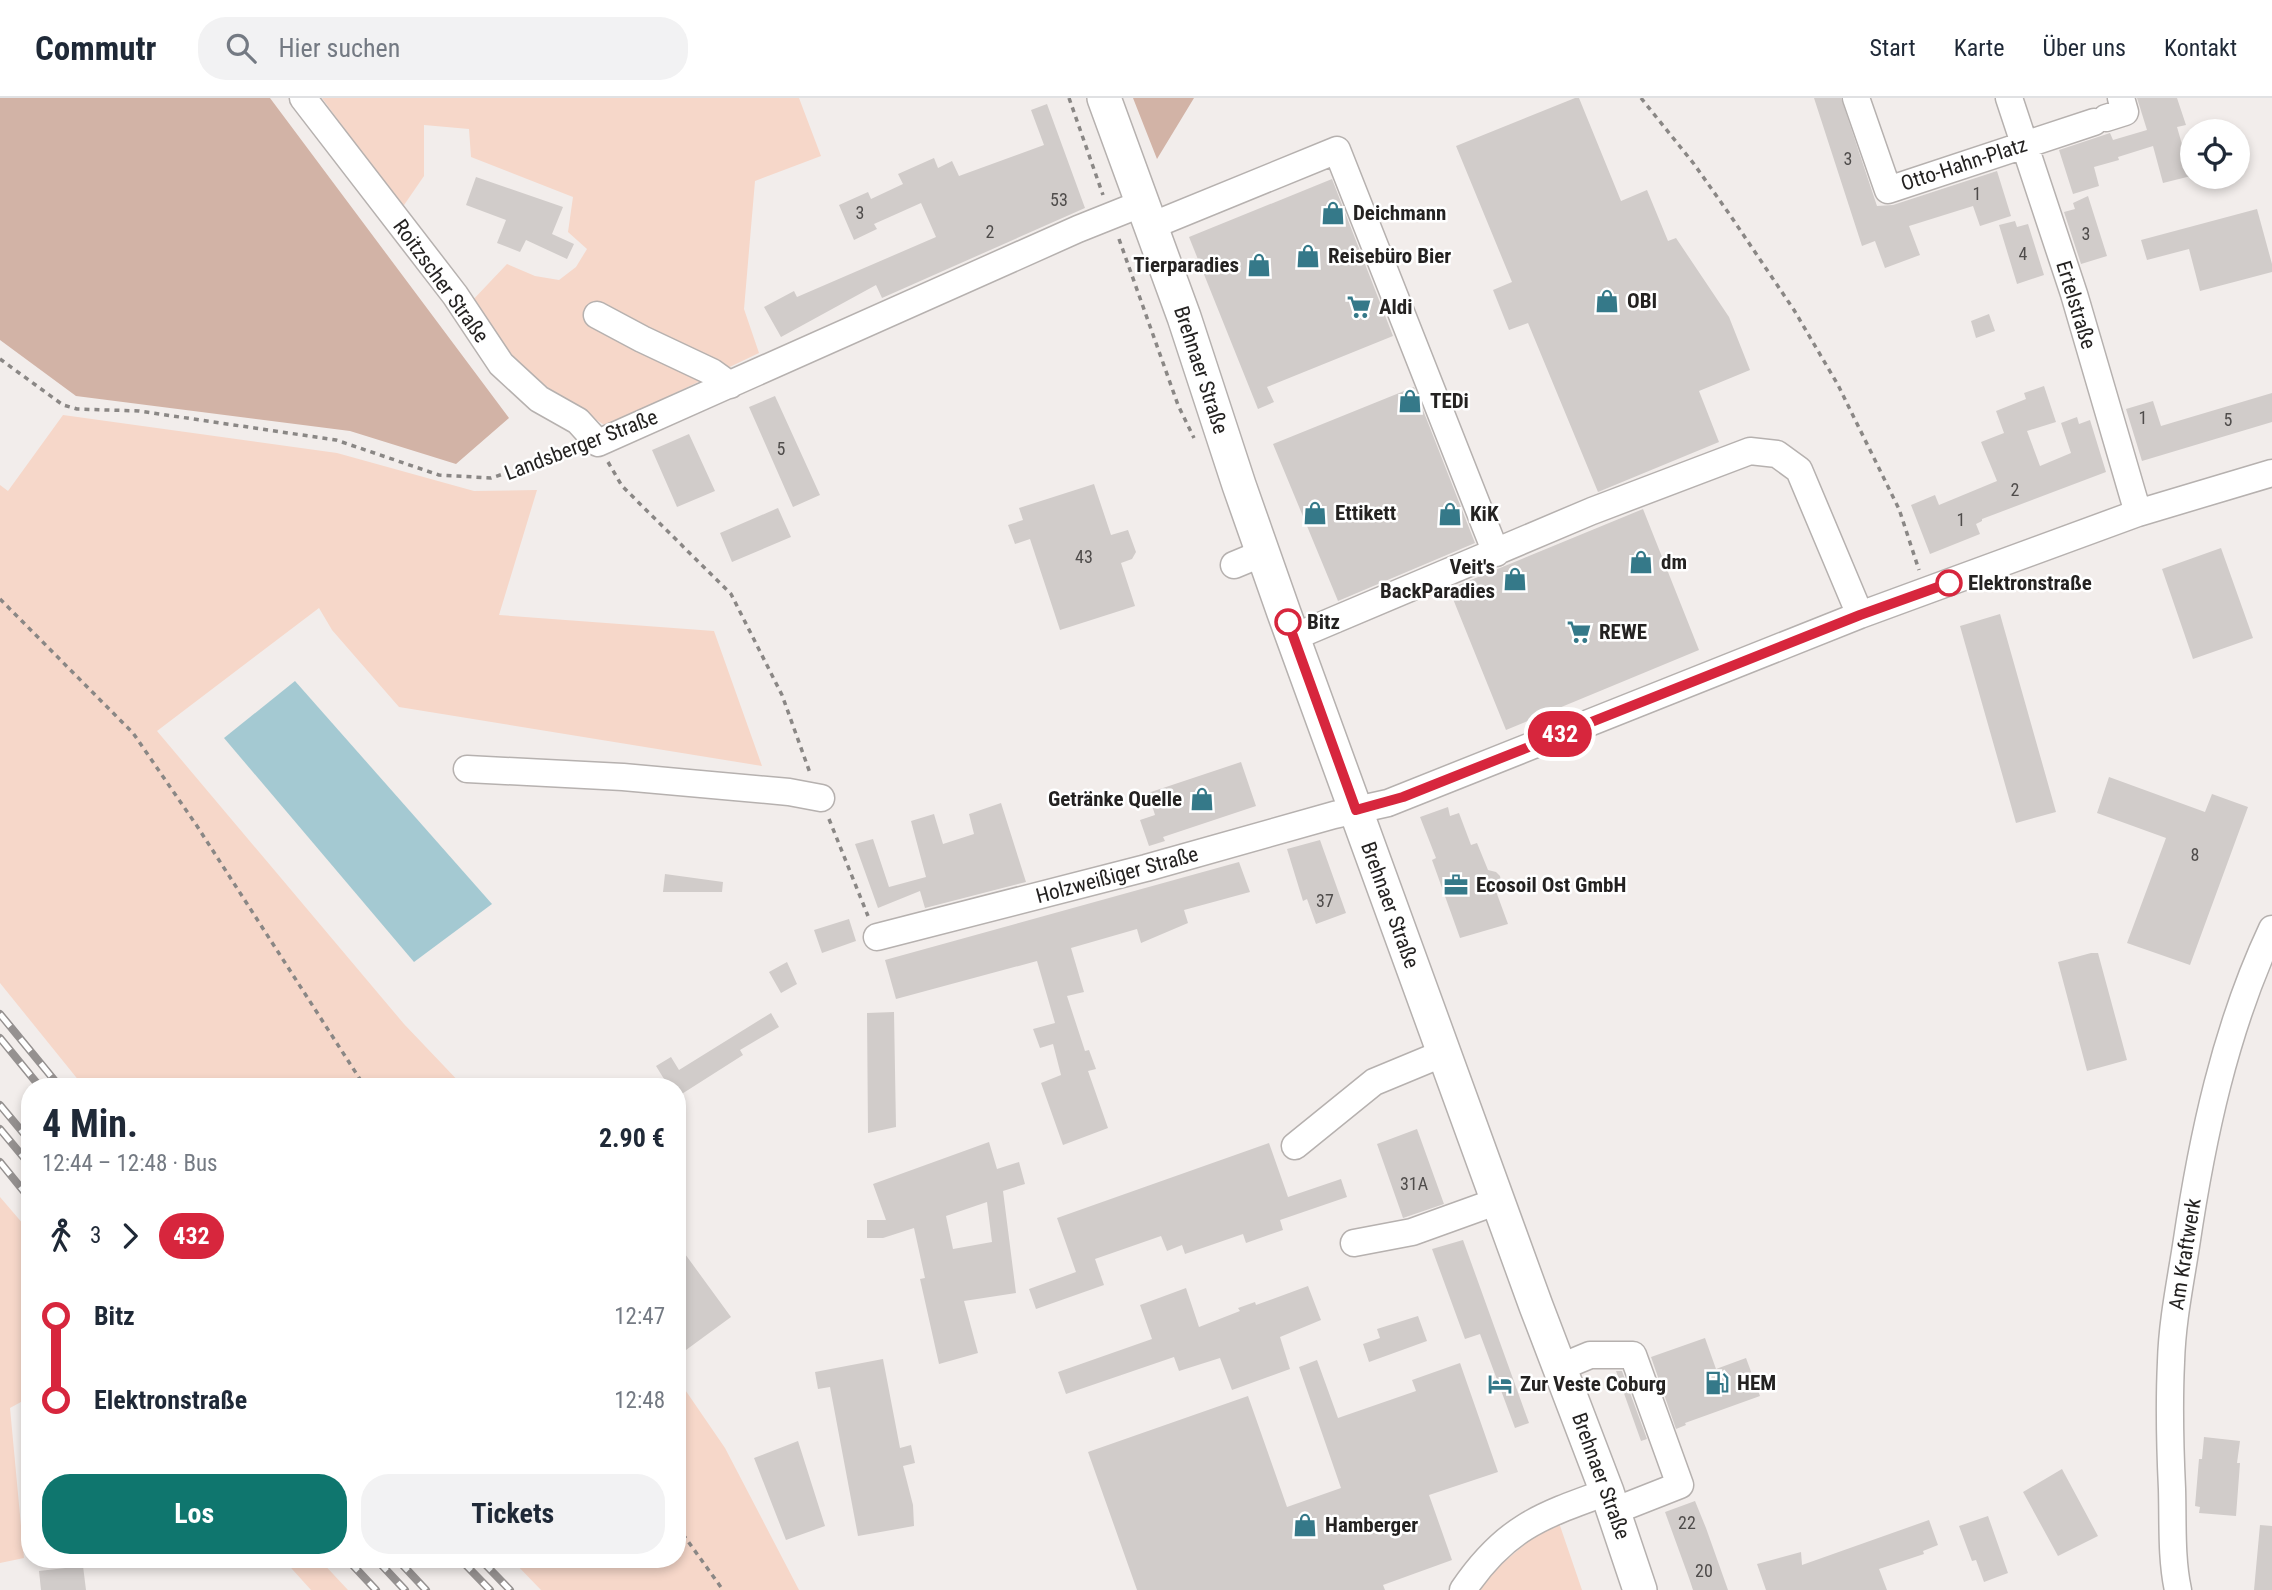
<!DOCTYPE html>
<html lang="de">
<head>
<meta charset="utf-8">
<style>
	body { margin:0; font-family:"Roboto Condensed",sans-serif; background:#f2f2f3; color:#1f2937; height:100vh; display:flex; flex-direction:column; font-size:26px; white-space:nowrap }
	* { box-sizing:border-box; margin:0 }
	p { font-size:23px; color:#747a83 }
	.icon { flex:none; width:38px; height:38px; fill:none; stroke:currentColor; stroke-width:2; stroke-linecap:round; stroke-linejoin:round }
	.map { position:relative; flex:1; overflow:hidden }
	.side { position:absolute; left:21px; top:980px; width:665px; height:490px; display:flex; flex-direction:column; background:#fff; border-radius:28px; box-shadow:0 4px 10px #0003 }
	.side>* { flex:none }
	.badge { padding:0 14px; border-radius:23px; font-size:24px; line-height:46px }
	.fabs { position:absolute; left:2180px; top:21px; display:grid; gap:14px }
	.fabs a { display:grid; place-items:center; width:70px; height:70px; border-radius:50%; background:#fff; box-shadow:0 4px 10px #0003; font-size:35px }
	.map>.badge { position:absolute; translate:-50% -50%; box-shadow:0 0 0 4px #fff }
	.legs { display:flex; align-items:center; gap:10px; height:77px; padding:0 21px; font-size:23px }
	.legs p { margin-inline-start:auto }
	.head { display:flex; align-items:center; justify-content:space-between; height:119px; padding:0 21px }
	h1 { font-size:38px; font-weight:700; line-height:52px }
	.cta { display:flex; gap:14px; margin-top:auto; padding:14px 21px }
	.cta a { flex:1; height:80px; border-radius:28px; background:#0f766e; color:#fff; font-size:28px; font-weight:700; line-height:80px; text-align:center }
	.cta a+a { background:#f2f2f3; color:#1f2937 }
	ul { padding:0 21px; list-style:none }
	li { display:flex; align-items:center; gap:24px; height:84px; font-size:26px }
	li i { display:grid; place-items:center; width:10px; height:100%; margin:0 9px; background:currentColor }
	li i::after { content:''; width:18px; height:18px; margin:-9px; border:5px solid; border-radius:50%; background:#fff }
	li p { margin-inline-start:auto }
	li:first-child i { background:linear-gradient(#0000 50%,currentColor 0) }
	li:last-child i { background:linear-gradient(currentColor 50%,#0000 0) }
	header { display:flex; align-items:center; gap:42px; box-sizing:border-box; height:98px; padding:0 35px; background:#fff; border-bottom:2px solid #e0e1e3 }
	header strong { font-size:33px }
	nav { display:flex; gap:38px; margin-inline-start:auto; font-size:24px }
	.search { width:490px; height:63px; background:#f2f2f3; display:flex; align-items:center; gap:18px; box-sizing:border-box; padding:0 24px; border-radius:28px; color:#747a83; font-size:26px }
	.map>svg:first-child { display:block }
</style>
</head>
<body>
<header>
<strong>Commutr</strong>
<div class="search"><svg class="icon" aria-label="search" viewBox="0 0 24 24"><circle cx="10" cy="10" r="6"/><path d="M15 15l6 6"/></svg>Hier suchen</div>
<nav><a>Start</a><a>Karte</a><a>Über uns</a><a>Kontakt</a></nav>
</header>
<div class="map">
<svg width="2272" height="1492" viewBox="0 0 2272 1492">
	<rect width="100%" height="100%" fill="#f2edeb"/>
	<path fill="#f6d7c9" d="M322,0h477l22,58 -66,25 -11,128 15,44 -153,73 -46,-29 -45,-36 -45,-58 37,-39 28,12 24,4 17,-13 11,-18 -19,-17 5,-35 -102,-40 -2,-28 -45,-4v51l-22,32z
		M63,317l274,38 137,38 63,-1 -38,125 215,16 48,135 -363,-59 -67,-77 -13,-22 -162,123 247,293 60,63h-380l-84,-104v-498l8,6z
		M0,1099l30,35v165l-20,11 14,150 -24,5z
		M677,1280l48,70 74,142h-258l-30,-31h166z
		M1557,1419l25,73h-111z
		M283,1461h36l29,31h-37z"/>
	<path fill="#d2b3a6" d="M0,0h270l239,320 -53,46 -106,-33 -274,-35 -76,-56z
		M1133,0h61l-37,61z"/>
	<path fill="#a4c9d2" d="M295,583l197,223 -78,58 -190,-224z"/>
	<path fill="#d1ccca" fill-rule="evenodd" d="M1575,0h4l42,103 26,-11 21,51 8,-3 53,79 21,53 -51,21 20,51 -121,50 -70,-169 -19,7 -16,-40 19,-8 -56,-136z
		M1814,0h27l36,108 16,-1 104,-34 14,45 -31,10 -7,-20 -64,20 11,29 -35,13 -10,-27 -13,5z
		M2137,0h40l9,27 -9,2 14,49 -28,7 -10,-37 -35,11 1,3 -25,7 5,19 -26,8 -14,-44 51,-17 3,7 34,-10z
		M1047,6l38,104 -203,90 -6,-13 -95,52 -17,-30 30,-16 3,6 139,-60 -15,-34 -47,21 3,5 -23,11 -15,-35 29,-13 3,7 32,-15 -5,-10 36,-16 4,10 14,-7 7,15 85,-31 -13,-35z
		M476,79l87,30 -11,27 22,10 -7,15 -41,-19 -6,12 -23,-9 9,-23 -40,-15z
		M1332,81l61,157 -126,51 7,15 -16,7 -69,-172z
		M2088,98l19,60 -26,8 -17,-52 11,-3 -2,-6z
		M2257,111l15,55v8l-72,19 -11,-42 -42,11 -6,-20z
		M2015,123l2,6 11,-3 16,51 -27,9 -18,-59z
		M1989,216l6,17 -19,7 -5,-17z
		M2044,288l12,36 -29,9 13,35 31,-13 -10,-30 16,-6 2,7 11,-4 16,52 -124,47v2l-6,3 4,10 -50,20 -19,-49 24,-10 4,10 58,-24 -16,-39 23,-9 -8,-22 30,-12 -2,-6z
		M1414,289l61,156 -137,58 -65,-157z
		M2272,295v29l-130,39 -16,-52 27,-8 8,25z
		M775,298l45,99 -27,12 -44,-100z
		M689,336l26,57 -38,16 -25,-57z
		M1094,386l17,51 17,-5 8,22 -4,7 -11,4 14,43 -75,24 -30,-91 -15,5 -7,-19 15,-5 -4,-12z
		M778,410l13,29 -59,25 -12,-29z
		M1643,411l56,141 -193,80 -57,-141z
		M2221,450l32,90 -60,21 -31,-90z
		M2000,516l56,198 -40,11 -56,-197z
		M1241,664l15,44 -93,31 2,4 -16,5 -9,-26 15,-5 -7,-22z
		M2109,679l96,35 7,-18 36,13 -58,158 -63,-22 39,-105 -69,-25z
		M1001,705l25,79 -101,26 -5,-17 -42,17 -23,-64 18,-5 16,48 37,-10 -15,-56 23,-7 9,30 31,-10 -5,-20z
		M1448,709l2,9 9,-3 12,32 6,-2 11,27 8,2 4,4 2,11 -5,7 11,30 -48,14 -28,-78 4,-2 -16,-41z
		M1320,742l26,73 -30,11 -9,-25 -4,2 -16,-52z
		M1239,764l11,30 -66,18 4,13 -47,20 -4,-14 -66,19 13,44 -17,4 18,55 4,-1 7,19 -8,2 20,57 -45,17 -22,-62 20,-8 -8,-31 -13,4 -7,-19 22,-6 -18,-62 -141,38 -11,-39z
		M665,776l58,8 -1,10h-59z
		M849,821l7,22 -34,12 -8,-23z
		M2091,855h7l29,107 -40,11 -29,-109z
		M787,864l10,22 -16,9 -12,-21z
		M894,914l2,115 -28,6 -1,-120z
		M771,915l8,14 -39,23 3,5 -66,42v-10h-25l12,-8 -8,-13 15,-9 8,13z
		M1417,1031l27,75 -41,14 -26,-74z
		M989,1044l8,27 22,-7 6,22 -22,7 13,102 -52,8 14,52 -39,11 -19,-85 5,-1 -11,-50 -31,10h-16v-18h19l-13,-36zM987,1104l5,40 -39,7 -7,-33z
		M1269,1045l19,54 53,-18 6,18 -67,23 3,10 -37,13 -3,-9 -58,20 -3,-9 -15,6 -6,-15 -66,23 9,26 -68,24 -7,-20 47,-17 -19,-54z
		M1463,1142l66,183 -14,5 -35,-94 -15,5 -33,-90z
		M677,1145l54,74 -45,33 -9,-11z
		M1308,1188l13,34 -41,17 10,32 -58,21 -12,-32 -41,13 -5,-14 -108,37 -8,-22 94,-33 -12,-34 46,-17 13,39 41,-16 -2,-3 17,-6 1,3z
		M1418,1218l9,25 -58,21 -6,-18 17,-6 -3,-9z
		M1705,1240l11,31 30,-11 14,38 -75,27 1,2 -10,4 -25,-72z
		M883,1261l17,89 11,-3 4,18 -12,3 10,39 1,21 -56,10 -28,-149 -12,2 -3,-17z
		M1317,1262l21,58 78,-27 -4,-11 48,-17 38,109 -69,23 23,65 -69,25 2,5h-248l-49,-138 160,-56 39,111 54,-19 -42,-121z
		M1616,1273h6l25,68 -6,2z
		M2204,1339l36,4 -3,22h3l-4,53 -37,-3 1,-6 -5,-1 4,-47h3z
		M798,1343l27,85 -39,14 -32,-82z
		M2062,1371l36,67 -40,20 -35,-64z
		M1695,1403l11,27 22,62h-35l-4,-12 -24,-66z
		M1988,1418l20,57 -24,9 -8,-22 -4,1 -13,-35z
		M1929,1422l9,25 -15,6 1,3 -45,15 8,21h-121l-9,-26 44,-12 1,13z
		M2260,1427l12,1v64h-18z
		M83,1468l3,24h-45l-2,-19z"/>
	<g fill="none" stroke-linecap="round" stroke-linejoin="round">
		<g stroke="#b6b1af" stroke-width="29">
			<path id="minor" d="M303,0l152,197 46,69 38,35 39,22 20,22 480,-214 65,-26
				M1856,0l32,92 206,-68
				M2009,0l65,196 64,219
				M2106,20l19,-6 -4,-14
				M1151,128l186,-76 159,403
				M597,217l45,24 70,33 18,13
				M1234,467l29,-12
				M1294,539l298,-126 158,-60 27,3 22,16 61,145
				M467,671l156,8 166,15 32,6
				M877,839l269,-69 188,-53 54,-12 472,-188 278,-102 134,-40
				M1295,1048l79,-64 70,-29
				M1354,1145l58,-11 86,-31
				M1561,1269l29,-12h43l47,130 -66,26
				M1463,1492c42,-62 77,-74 144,-98
				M2178,1492c-7,-32 -5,-68 -6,-101 -2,-42 -3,-85 -1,-127 1,-39 9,-78 15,-116 16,-108 39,-217 86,-317"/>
		</g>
		<g stroke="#b6b1af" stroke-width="36">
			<path id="major" d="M1104,0l80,219 55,168 45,128 252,693 71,186 33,98"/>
		</g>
		<path stroke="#8a8785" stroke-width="3.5" stroke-dasharray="5 5" stroke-linecap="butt" d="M1069,0l34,97
			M1641,0l53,66 36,51 64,95 44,75 61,124 20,61
			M1119,141l59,166 16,33
			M0,261l63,46 14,4 62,2 197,29 103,35 52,3 83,-27
			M608,364l14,24 109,108 51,101 28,78
			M0,501l133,134 64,93 168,261
			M829,721l39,97
			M677,1428l46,64"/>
		<use href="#minor" stroke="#fff" stroke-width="26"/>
		<use href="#major" stroke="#fff" stroke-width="33"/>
		<g stroke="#959190" stroke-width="8">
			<path id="rail" d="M0,916l60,73
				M0,940l40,49
				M0,1007l30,36
				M0,1031l30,36
				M0,1064l30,37
				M347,1461l29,31
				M376,1461l29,31
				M397,1461l29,31
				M460,1461l30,31
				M480,1461l30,31"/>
		</g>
		<use href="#rail" stroke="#fff" stroke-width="5" stroke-dasharray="16" stroke-linecap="butt"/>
	</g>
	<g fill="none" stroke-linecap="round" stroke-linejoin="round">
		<g stroke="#fff" stroke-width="16">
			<path id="line-1" d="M1288,524l68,188 47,-13 457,-182 89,-32"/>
		</g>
		<use href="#line-1" stroke="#d7263d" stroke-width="10"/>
	</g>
	<defs>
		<g id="shop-bare" transform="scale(1.89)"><path d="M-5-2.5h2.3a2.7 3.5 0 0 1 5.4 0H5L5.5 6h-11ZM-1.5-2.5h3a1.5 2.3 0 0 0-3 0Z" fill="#357989" stroke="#fff" stroke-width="2.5" paint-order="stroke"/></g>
		<g id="supermarket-bare" transform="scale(1.89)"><path d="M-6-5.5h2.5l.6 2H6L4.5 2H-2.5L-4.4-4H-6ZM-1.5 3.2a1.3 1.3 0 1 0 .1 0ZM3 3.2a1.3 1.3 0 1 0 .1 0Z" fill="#357989" stroke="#fff" stroke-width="2.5" paint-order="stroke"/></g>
		<g id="office-bare" transform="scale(1.89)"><path d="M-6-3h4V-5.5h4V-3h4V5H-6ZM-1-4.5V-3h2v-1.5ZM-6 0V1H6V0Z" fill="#357989" stroke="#fff" stroke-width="2.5" paint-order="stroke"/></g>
		<g id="fuel-bare" transform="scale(1.89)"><path d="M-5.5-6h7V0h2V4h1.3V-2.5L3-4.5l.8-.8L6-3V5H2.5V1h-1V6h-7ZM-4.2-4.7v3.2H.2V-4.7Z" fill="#357989" stroke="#fff" stroke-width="2.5" paint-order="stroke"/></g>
		<g id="hotel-bare" transform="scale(1.89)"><path d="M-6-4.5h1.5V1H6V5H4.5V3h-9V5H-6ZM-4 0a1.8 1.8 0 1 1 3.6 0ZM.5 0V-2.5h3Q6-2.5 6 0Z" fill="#357989" stroke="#fff" stroke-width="2.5" paint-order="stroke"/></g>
	</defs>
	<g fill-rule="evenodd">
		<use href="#shop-bare" x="1333" y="115"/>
		<use href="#shop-bare" x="1308" y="158"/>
		<use href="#shop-bare" x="1259" y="167"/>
		<use href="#shop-bare" x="1607" y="203"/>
		<use href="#supermarket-bare" x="1359" y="209"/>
		<use href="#shop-bare" x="1410" y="303"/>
		<use href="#shop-bare" x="1315" y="415"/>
		<use href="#shop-bare" x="1450" y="416"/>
		<use href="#shop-bare" x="1641" y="464"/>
		<use href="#shop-bare" x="1515" y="481"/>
		<use href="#supermarket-bare" x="1579" y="534"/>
		<use href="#shop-bare" x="1202" y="701"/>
		<use href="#office-bare" x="1456" y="787"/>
		<use href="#fuel-bare" x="1717" y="1285"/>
		<use href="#hotel-bare" x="1500" y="1286"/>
		<use href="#shop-bare" x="1305" y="1427"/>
	</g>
	<g fill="#fff" stroke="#d7263d" stroke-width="3.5">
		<circle cx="1949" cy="485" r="12"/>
		<circle cx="1288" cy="524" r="12"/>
	</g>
	<g text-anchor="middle" stroke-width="5" stroke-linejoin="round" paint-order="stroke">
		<g font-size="18" fill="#4f4c4b">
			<text x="1848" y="67">3</text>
			<text x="1977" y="102">1</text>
			<text x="1059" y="108">53</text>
			<text x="860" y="121">3</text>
			<text x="990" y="140">2</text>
			<text x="2086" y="142">3</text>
			<text x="2023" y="162">4</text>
			<text x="2143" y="326">1</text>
			<text x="2228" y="328">5</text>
			<text x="781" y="357">5</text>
			<text x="2015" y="398">2</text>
			<text x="1961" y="428">1</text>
			<text x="1084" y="465">43</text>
			<text x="2195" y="763">8</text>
			<text x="1325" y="809">37</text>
			<text x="1414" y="1092">31A</text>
			<text x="1687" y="1431">22</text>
			<text x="1704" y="1479">20</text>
		</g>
		<g font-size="21" fill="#242221" stroke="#fff">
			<text transform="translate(1964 66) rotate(-18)" y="7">Otto-Hahn-Platz</text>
			<text transform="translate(441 183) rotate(54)" y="7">Roitzscher Straße</text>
			<text transform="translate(2076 207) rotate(73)" y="7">Ertelstraße</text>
			<text transform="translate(1201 272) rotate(72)" y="7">Brehnaer Straße</text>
			<text transform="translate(581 347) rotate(-21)" y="7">Landsberger Straße</text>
			<text transform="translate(1117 777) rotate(-15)" y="7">Holzweißiger Straße</text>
			<text transform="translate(1390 807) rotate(70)" y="7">Brehnaer Straße</text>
			<text transform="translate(2185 1156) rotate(-81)" y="7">Am Kraftwerk</text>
			<text transform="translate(1601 1378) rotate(70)" y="7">Brehnaer Straße</text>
		</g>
		<g font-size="21" font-weight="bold" fill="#242221" stroke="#fff" text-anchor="start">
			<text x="1353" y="122">Deichmann</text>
			<text x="1328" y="165">Reisebüro Bier</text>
			<text x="1239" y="174" text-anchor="end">Tierparadies</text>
			<text x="1627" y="210">OBI</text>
			<text x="1379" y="216">Aldi</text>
			<text x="1430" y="310">TEDi</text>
			<text x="1335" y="422">Ettikett</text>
			<text x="1470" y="423">KiK</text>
			<text x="1661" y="471">dm</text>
			<text x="1495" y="476" text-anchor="end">Veit's<tspan x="1495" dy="24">BackParadies</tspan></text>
			<text x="1599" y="541">REWE</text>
			<text x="1182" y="708" text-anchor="end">Getränke Quelle</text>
			<text x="1476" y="794">Ecosoil Ost GmbH</text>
			<text x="1737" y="1292">HEM</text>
			<text x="1520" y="1293">Zur Veste Coburg</text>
			<text x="1325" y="1434">Hamberger</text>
		</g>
		<g font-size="21" font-weight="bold" fill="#242221" stroke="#fff" text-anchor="start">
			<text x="1968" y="492">Elektronstraße</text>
			<text x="1307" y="531">Bitz</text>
		</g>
	</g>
</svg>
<div class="fabs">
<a><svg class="icon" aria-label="locate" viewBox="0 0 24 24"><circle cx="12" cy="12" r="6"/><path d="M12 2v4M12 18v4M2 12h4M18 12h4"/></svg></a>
</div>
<b class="badge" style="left:1560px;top:636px;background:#d7263d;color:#fff">432</b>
<section class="side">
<div class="head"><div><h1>4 Min.</h1><p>12:44 – 12:48 · Bus</p></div><b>2.90 €</b></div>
<div class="legs"><svg class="icon" aria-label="walk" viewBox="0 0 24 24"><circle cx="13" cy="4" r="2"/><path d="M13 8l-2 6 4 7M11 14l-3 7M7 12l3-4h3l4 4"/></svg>3<svg class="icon" aria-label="forward" viewBox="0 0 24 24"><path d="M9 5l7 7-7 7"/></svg><b class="badge" style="background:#d7263d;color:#fff">432</b></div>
<ul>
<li><i style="color:#d7263d"></i><b>Bitz</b><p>12:47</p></li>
<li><i style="color:#d7263d"></i><b>Elektronstraße</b><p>12:48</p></li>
</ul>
<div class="cta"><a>Los</a><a>Tickets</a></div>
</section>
</div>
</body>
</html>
